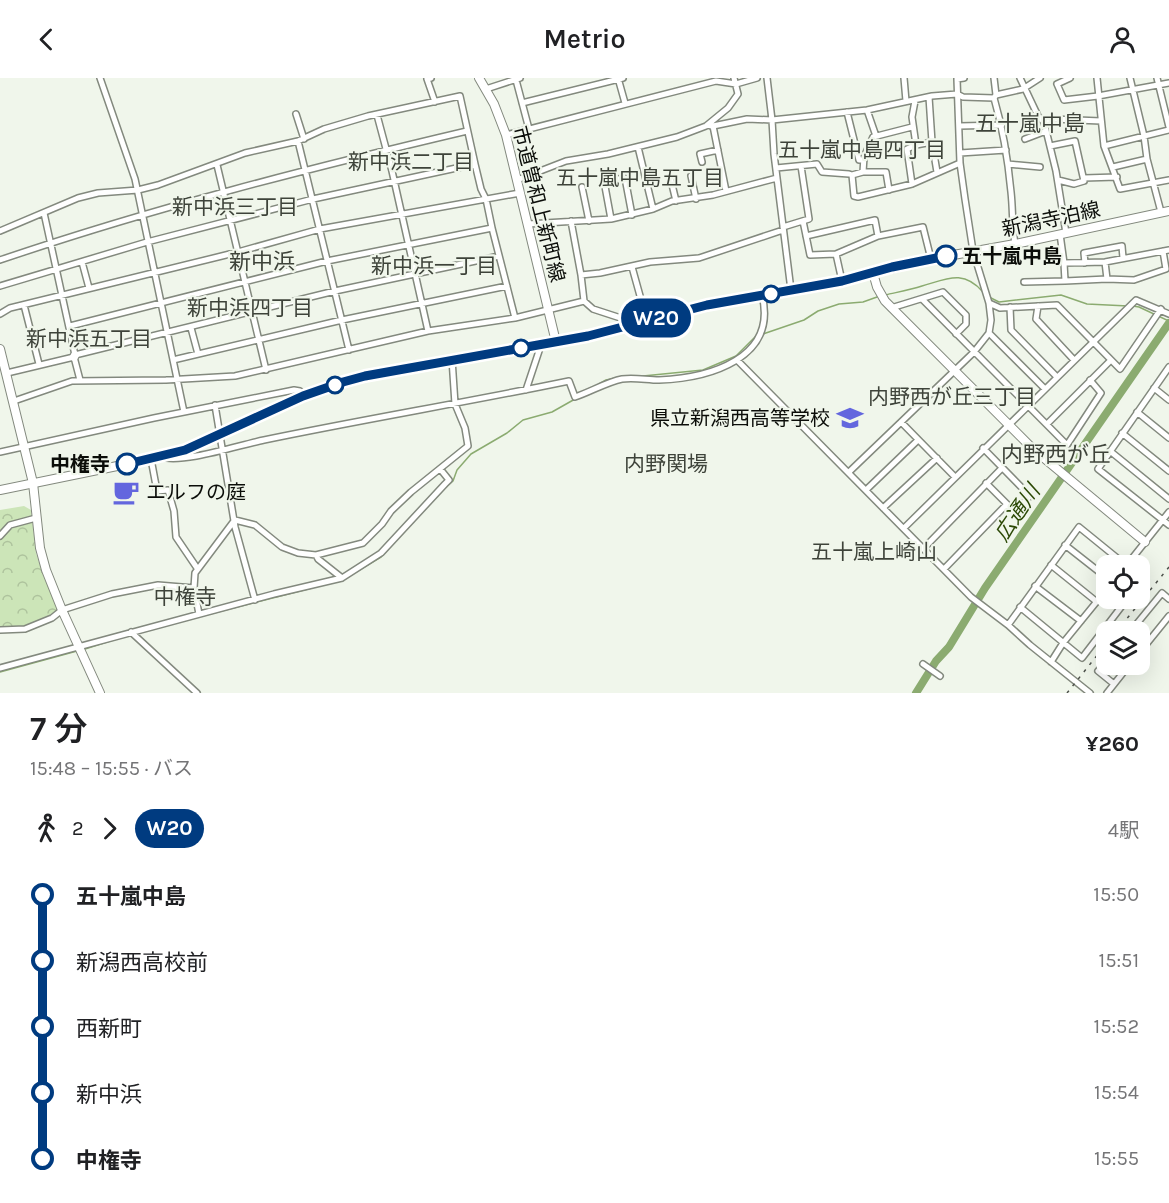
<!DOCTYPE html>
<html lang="ja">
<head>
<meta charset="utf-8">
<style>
	body { margin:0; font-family:Karla,"Noto Sans JP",sans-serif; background:#f2f2f2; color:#202124; height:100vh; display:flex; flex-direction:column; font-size:22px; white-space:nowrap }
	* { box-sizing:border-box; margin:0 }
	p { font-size:20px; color:#757577 }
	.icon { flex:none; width:33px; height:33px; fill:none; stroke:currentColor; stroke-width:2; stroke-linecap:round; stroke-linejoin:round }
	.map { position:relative; height:615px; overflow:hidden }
	.side { display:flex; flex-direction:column; background:#fff; flex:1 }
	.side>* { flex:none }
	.badge { padding:0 12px; border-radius:20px; font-size:21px; line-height:39px }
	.controls { position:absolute; left:1096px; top:477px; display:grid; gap:12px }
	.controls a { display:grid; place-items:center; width:54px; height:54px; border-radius:12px; background:#fff; box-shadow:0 6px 24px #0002; font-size:30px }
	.map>.badge { position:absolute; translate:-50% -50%; box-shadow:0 0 0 3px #fff }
	.legs { display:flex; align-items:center; gap:9px; height:66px; padding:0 30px; font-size:20px }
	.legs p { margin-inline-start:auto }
	.head { display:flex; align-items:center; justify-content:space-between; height:102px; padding:0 30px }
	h1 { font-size:33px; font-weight:600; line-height:45px }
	ul { padding:0 30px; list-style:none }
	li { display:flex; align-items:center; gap:21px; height:66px; font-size:22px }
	li i { display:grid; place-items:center; width:9px; height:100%; margin:0 8px; background:currentColor }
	li i::after { content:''; width:15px; height:15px; margin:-8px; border:4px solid; border-radius:50%; background:#fff }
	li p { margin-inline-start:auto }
	li:first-child i { background:linear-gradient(#0000 50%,currentColor 0) }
	li:last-child i { background:linear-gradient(currentColor 50%,#0000 0) }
	header { display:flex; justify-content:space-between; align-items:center; height:78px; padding:0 30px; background:#fff; font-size:27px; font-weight:600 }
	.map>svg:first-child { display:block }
</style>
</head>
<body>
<header><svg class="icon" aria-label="back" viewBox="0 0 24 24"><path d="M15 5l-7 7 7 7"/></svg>Metrio<svg class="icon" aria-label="person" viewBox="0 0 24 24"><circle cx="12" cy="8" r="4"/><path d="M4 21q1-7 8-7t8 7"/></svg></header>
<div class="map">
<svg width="1169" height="615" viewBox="0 0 1169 615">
	<defs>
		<pattern id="forest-crowns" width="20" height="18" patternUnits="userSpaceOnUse" patternTransform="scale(1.5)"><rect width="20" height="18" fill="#cce5b8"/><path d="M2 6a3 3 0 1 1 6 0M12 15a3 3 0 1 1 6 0" fill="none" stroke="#aec39d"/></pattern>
	</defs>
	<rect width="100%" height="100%" fill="#f0f6eb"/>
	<path fill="url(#forest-crowns)" d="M24,428l7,4 5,43 8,25 16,31 -32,18h-28v-117z"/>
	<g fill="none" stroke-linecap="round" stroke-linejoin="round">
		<path stroke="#8bab70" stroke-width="1.5" d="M885,217c13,-3 25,-5 37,-9 25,-7 41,-17 61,6
			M989,219l10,5 62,-7 26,9 41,2
			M1133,228l6,1 30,14
			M763,256l41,-14 14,-9 21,-7 24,-2 14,-5
			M643,298l60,-6 33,-14 20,-20
			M599,306l7,-4 14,-3
			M444,411l9,-8 4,-11 14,-16 36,-21 16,-13 29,-8 23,-13
			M356,494l25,-15 27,-30
			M206,537l106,-27
			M85,571l38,-12
			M0,594l77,-21"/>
		<path stroke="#8bab70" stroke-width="8" d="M916,615l20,-32 13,-14 36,-59 184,-265"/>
		<g stroke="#83897e" stroke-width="8">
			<path id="street" d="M100,0l35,101 49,233
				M431,0l-4,1 8,23
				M618,0l7,25
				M767,0l5,42 2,34 17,136
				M904,0l2,23
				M994,0l2,17
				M1020,0l18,38 6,6 9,-3 48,2
				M1070,0l-13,6 7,16 34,-4 71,-13
				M1097,0l7,68 16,43 49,-9
				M1157,0l12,49
				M516,2l13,49
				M486,11l34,-11
				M929,19l3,45 5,30
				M994,20c9,31 14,62 17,94 2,18 1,34 4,52
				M522,25l101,-25
				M867,32l9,26
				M847,34l12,48h5
				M296,36l8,25
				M377,37l15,56 36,160
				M1044,44l12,49 10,62
				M711,48h2l13,65
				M713,48l34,-7 25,1 95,-10 65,-14 25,-2 6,3 31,1 2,-3 27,-6 17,-11
				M960,48l42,-1
				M506,57l210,-54 20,3 21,-6
				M1025,61l21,-8
				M298,63l51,209
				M916,67l16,-3
				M1050,68l25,-5 9,40 -10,3 -16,-4
				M1104,68l65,-16
				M638,69l15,62
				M960,75l46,-3
				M1147,81l14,53
				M702,84l-2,-8 18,-4
				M1008,86l32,3
				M217,87l49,205
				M1113,89l34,-8 -3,-23 -14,-58
				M776,90l41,-4 5,8 27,2 3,1 2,21 4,1 54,-13 48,-21
				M669,94l7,29
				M863,94h23l3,18
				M852,97l11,-3 1,-15 9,-20 39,-10
				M691,98l5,23
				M1084,100l33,-1
				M517,102l49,-19 42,-7 69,-17 29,-11 22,-18 10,-14 -4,-16
				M912,106l-5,-35 9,-4 -4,-28 3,-16
				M582,109l7,34
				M44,135l31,142 260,-64 164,-35
				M611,141l-7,-38 21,-3 7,37
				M571,143l10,54 3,26 9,8 43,14
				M803,143l7,34 26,-1 42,-18 -3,-16 -69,16
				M528,146l83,-5 42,-10 19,-8 41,-6 64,-17
				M783,149l26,-8 -8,-53
				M0,153l78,-33 20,-5 40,-3 20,-5 87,-32 53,-12 26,-12 44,-13 92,-20 15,68 6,25 5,10 6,29 23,90
				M1060,156l4,29 41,-1 64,-12
				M878,158l45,-9 8,32
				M836,176l6,27
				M0,182c153,-52 310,-92 467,-129
				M82,184l7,26
				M1105,184l2,17 27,1 32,-11 -3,-18
				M1064,185l1,18 42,-2
				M1085,185l-1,-10 38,-7 1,12
				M632,189l15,54
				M581,197l19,-2 50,-11 49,-4 84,-28
				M1024,204l41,-1
				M0,208l147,-44 166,-43 162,-35
				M922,221l145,146 34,-52 -11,-13
				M989,225l11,5 57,-3 63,64 41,-60
				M24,227l15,59
				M1038,228l-2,13 38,41
				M1010,229l1,23 46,47
				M891,230l52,-16 23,23v9l-10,10
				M0,236l10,-6 228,-56 82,-23 200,-36
				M70,248l257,-65 165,-33
				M191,250l7,26
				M989,255l56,56
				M173,282l169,-40 165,-34
				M737,282l234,237 37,28 22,20 60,48
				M1169,289l-71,102 71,56
				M7,295l67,-16 6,23
				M1154,310l15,12
				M526,312l15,-45
				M14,323l58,-20 94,-1 69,-4 193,-45 87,-13 69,-17
				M215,327l20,122 20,73
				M1137,334l32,26
				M901,344l54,55
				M1047,346l64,-64
				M1122,355l47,38
				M983,370l47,48 -15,16 -29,-29
				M1110,373l59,48
				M0,374l154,-34 140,-28 6,1 3,5
				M161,379c22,7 78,-12 103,-17 101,-21 204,-38 305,-59l6,16c15,-5 32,-15 47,-18 12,-2 25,1 37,1 50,-2 119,-21 103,-85
				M151,381l6,32 11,-1 6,21 2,26 21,31
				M849,394l125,-120 15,-19 2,-13 -2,-17 -16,-52 -8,-52 -5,-36 -3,-84 7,-1
				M866,412l52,-50
				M883,430l54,-50
				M235,442l20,5 27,22 16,6 18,2 47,-12 19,-19 9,-13 20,-19 57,-46 -3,-18 -10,-24 -3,-45
				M904,450l232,-228 33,14
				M0,458l10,-11 26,-7
				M1065,467l42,33
				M923,471l79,-81
				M316,477l2,4 24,19
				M1051,487l46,37
				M1126,488l43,-54
				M944,491l63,-65
				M1140,498l3,3 -3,4
				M1035,508l46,35
				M1020,529l62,51 46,-60
				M199,536l-5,-26 1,-15 39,-52
				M1008,547l71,-98 48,39
				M0,552l25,-1 27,-11 10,-8 50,-16 46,-9 36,3
				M131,554l66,61
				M1130,554l32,-39 7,6
				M1140,574l29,-36
				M1107,582l-9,11 16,13
				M1051,584l12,-19 44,-54
				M923,586l17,12
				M0,590l274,-74 68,-16 39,-25 64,-69 4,-4 -8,-10
				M1107,615l23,-29"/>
		</g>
		<g stroke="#83897e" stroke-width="10">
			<path id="secondary" d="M479,0l15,26 12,31 50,207
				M873,195l4,14 8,14 148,148 112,93
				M0,271l33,134 7,65 6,22 16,40 38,83
				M74,279l1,-2"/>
		</g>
		<g stroke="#83897e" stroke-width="10">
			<path id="primary" d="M0,412l161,-33c70,-21 132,-63 204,-81l223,-40 119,-31 135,-24 89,-22 84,-15 154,-33"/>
		</g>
		<use href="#street" stroke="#fff" stroke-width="5"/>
		<use href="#secondary" stroke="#fff" stroke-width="8"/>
		<use href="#primary" stroke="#fff" stroke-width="8"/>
		<path stroke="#4e524c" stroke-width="1.5" stroke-dasharray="3 6" stroke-linecap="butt" d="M1116,554l53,-65
			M1067,615l40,-50"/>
	</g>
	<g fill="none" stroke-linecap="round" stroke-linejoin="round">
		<g stroke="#fff" stroke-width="14">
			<path id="line-1" d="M127,386l58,-14 118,-54 40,-14 22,-6 223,-40 119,-31 135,-24 50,-14 54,-11"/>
		</g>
		<use href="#line-1" stroke="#003b80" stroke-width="9"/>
	</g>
	<defs>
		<g id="school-bare" transform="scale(2.07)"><path d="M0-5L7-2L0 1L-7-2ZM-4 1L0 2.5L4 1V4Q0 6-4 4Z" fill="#6366de" stroke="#f0f6eb" stroke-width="2.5" paint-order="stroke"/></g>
		<g id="cafe-bare" transform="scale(2.07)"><path d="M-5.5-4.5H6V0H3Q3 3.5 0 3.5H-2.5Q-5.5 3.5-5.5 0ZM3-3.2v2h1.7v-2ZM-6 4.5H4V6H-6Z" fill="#6366de" stroke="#f0f6eb" stroke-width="2.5" paint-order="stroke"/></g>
	</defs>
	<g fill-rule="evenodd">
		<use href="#school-bare" x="850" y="340"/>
		<use href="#cafe-bare" x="126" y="414"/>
	</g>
	<g fill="#fff" stroke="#003b80" stroke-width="3">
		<circle cx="946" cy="178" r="10"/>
		<circle cx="771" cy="216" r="8"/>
		<circle cx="521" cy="270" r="8"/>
		<circle cx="335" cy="307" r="8"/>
		<circle cx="127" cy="386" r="10"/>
	</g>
	<g text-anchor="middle" stroke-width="4.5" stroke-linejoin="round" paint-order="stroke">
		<g font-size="20" fill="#0b0d09" stroke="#f0f6eb">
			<text transform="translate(539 126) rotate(76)" y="7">市道曽和上新町線</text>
			<text transform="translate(1051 141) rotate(-12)" y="7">新潟寺泊線</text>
		</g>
		<g font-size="20" font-weight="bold" fill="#0b0d09" stroke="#f0f6eb" text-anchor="start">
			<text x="962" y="185">五十嵐中島</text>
			<text x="110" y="393" text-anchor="end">中権寺</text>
		</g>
		<g font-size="20" fill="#0b0d09" stroke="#f0f6eb" text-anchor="end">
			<text x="830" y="347">県立新潟西高等学校</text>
			<text x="146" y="421" text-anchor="start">エルフの庭</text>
		</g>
		<g font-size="21" fill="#3e433a" stroke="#f0f6eb">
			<text x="862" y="79">五十嵐中島四丁目</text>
			<text x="411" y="91">新中浜二丁目</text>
			<text x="640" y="107">五十嵐中島五丁目</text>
			<text x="235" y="136">新中浜三丁目</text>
			<text x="434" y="195">新中浜一丁目</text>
			<text x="250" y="237">新中浜四丁目</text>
			<text x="89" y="268">新中浜五丁目</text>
			<text x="952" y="326">内野西が丘三丁目</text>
			<text x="666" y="393">内野関場</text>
			<text x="874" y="481">五十嵐上崎山</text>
			<text x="185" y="526">中権寺</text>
		</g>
		<g font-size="21" font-style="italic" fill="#2c4906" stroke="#f0f6eb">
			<text transform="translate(1017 435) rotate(-56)" y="7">広通川</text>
		</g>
		<g font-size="22" fill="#3e433a" stroke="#f0f6eb">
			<text x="1030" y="53">五十嵐中島</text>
			<text x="262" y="191">新中浜</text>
			<text x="1056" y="384">内野西が丘</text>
		</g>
	</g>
</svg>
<div class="controls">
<a><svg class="icon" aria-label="locate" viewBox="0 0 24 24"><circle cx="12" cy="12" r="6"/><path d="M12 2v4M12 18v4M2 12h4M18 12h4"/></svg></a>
<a><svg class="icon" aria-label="layers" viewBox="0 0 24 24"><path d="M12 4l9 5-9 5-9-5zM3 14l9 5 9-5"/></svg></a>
</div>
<b class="badge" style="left:656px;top:240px;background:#003b80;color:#fff">W20</b>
</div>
<section class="side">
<div class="head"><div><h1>7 分</h1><p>15:48 – 15:55 · バス</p></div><b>¥260</b></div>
<div class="legs"><svg class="icon" aria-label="walk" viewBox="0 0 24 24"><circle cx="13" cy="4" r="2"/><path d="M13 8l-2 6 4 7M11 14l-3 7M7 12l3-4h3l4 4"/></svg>2<svg class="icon" aria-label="forward" viewBox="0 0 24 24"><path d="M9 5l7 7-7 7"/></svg><b class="badge" style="background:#003b80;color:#fff">W20</b><p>4駅</p></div>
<ul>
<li><i style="color:#003b80"></i><b>五十嵐中島</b><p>15:50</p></li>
<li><i style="color:#003b80"></i><span>新潟西高校前</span><p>15:51</p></li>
<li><i style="color:#003b80"></i><span>西新町</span><p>15:52</p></li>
<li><i style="color:#003b80"></i><span>新中浜</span><p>15:54</p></li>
<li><i style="color:#003b80"></i><b>中権寺</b><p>15:55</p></li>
</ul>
</section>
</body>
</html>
